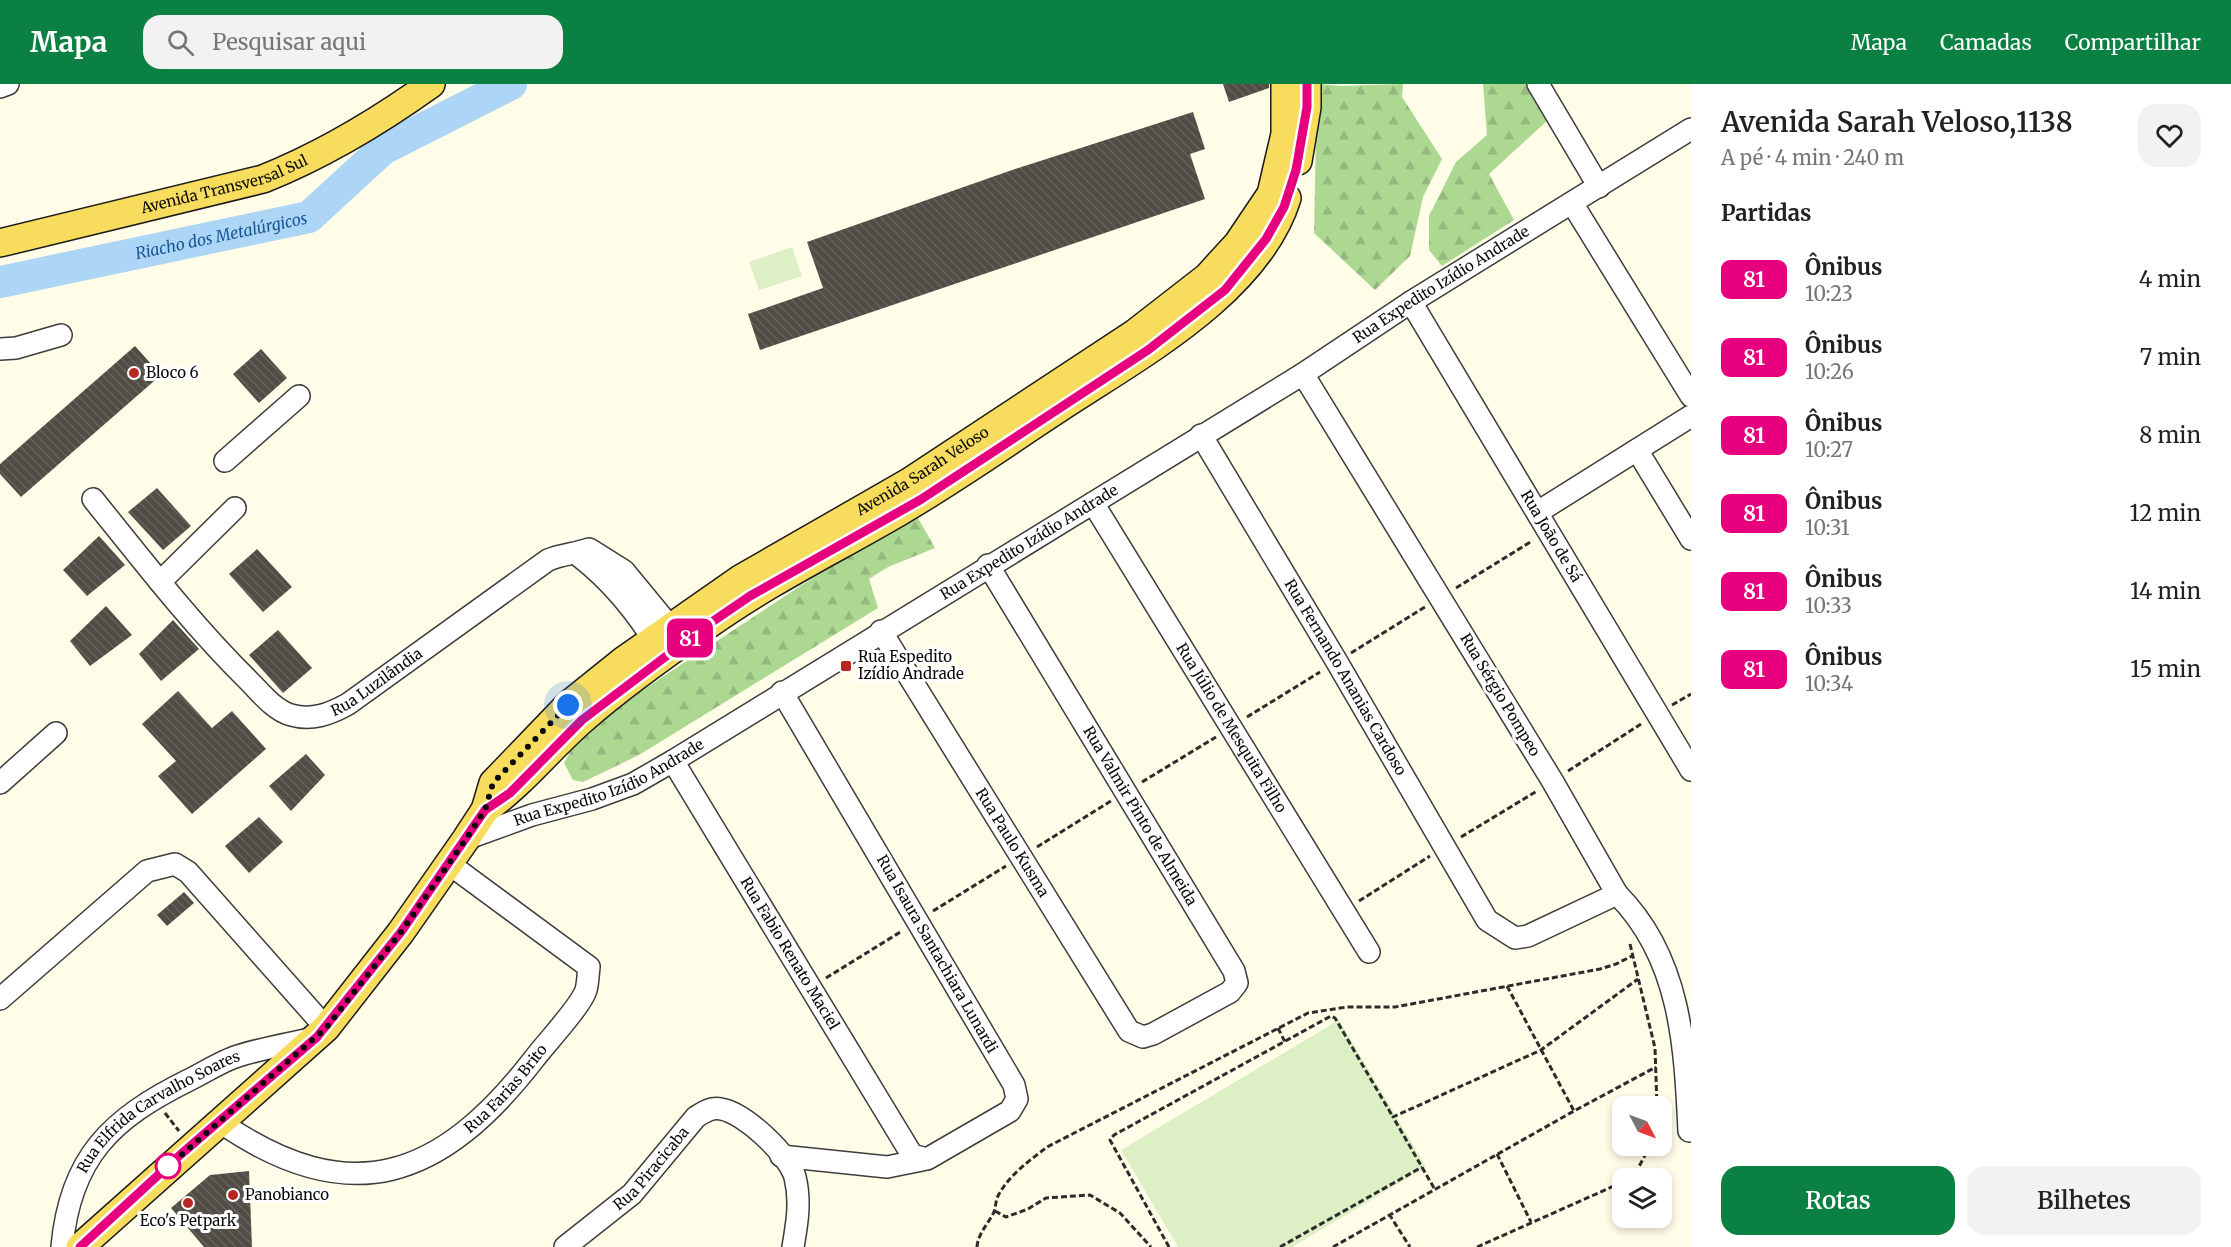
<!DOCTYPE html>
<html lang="pt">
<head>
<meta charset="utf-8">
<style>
	body { margin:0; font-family:Merriweather,serif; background:#f2f2f2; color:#222; height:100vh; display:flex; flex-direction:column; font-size:22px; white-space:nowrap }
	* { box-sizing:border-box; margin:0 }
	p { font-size:20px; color:#767676 }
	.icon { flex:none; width:33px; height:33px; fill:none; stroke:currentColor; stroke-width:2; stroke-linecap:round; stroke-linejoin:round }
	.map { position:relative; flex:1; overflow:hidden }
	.side { display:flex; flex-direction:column; background:#fff; width:540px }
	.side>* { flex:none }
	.badge { padding:0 12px; border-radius:9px; font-size:21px; line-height:39px }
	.needle { width:39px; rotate:131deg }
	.tools { position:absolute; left:1612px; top:1012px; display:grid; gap:12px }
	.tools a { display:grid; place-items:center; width:60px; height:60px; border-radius:12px; background:#fff; box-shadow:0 3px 9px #0003; font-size:30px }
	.you { position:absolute; width:30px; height:30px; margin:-15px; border:4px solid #fff; border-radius:50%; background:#1a73e8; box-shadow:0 0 0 9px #1a73e833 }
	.map>.badge { position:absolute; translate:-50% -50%; box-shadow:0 0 0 3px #fff }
	h2 { padding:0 30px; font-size:22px; line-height:54px }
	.round { display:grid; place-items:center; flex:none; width:63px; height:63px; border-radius:18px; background:#f2f2f2 }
	.overview { display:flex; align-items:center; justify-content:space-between; height:102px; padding:0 30px }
	h1 { font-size:28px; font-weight:600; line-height:45px }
	.button { display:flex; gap:12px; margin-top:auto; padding:12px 30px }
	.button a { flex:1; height:69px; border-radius:18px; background:#0b8043; color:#fff; font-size:24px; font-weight:600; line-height:69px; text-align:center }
	.button a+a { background:#f2f2f2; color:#222 }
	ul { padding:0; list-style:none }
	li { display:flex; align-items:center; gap:18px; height:78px; padding:0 30px }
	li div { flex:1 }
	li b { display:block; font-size:22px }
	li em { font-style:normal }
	li .badge { min-width:66px; font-weight:700; text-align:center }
	header { display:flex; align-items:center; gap:36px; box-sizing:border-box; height:84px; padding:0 30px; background:#0b8043; color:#fff }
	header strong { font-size:28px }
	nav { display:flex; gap:33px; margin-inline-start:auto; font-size:21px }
	.search { width:420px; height:54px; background:#f2f2f2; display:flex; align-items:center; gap:15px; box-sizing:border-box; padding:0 21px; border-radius:18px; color:#767676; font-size:22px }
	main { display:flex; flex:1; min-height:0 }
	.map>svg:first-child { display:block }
</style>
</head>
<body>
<header>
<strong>Mapa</strong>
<div class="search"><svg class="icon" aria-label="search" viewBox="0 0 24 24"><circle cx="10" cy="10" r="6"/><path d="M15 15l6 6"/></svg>Pesquisar aqui</div>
<nav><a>Mapa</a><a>Camadas</a><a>Compartilhar</a></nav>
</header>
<main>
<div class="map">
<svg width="1691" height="1163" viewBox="0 0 1691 1163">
	<defs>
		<pattern id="forest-firs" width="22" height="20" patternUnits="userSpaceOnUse" patternTransform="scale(1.5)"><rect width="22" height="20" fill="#add892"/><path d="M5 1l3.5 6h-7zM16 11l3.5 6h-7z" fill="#94b87d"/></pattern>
		<pattern id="building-back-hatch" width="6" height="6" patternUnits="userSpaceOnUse" patternTransform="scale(1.5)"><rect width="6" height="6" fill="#524c46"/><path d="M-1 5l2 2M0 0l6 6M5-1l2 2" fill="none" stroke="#66615c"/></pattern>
	</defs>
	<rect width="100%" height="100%" fill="#fffce7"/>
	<path fill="url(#forest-firs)" d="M1317,0l25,2 61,-2 -1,13 40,62 -19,38 -13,59 -35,34 -61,-57z
		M1483,0h43l22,36 -59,54 25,46 -72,46 -13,-16v-34l27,-54 31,-27z
		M914,427l21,37 -47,19 -19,12 9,29 -239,147 -56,27 -10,-2 -9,-17 18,-33z"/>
	<path fill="#ddefc4" d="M792,163l10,29 -43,14 -10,-28z
		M1339,936l87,147 -134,80h-114l-57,-97z"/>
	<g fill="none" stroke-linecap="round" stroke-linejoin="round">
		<path stroke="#add5f5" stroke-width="32" id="s1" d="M0,198l309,-65 74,-68 128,-65"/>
	</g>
	<path fill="url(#building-back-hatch)" d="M1223,0h46v4l-40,14z
		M1193,28l12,37 -15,5 15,45 -445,151 -12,-36 75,-26 -16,-46 208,-73z
		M135,262l26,29 -140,122 -21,-23v-10z
		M261,265l26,29 -28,25 -26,-29z
		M157,404l34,38 -28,24 -35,-38z
		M99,452l26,29 -38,31 -24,-26z
		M257,465l35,38 -29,25 -34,-38z
		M106,522l26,29 -42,31 -20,-25z
		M173,536l26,29 -38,32 -22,-27z
		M278,546l34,38 -29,25 -34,-38z
		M178,607l34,37 20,-17 34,38 -74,65 -34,-38 18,-15 -34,-37z
		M306,670l19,21 -34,36 -22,-25z
		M259,733l24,25 -34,31 -24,-27z
		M184,808l10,11 -27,23 -10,-11z
		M249,1087l3,76h-48l-33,-39 39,-33z"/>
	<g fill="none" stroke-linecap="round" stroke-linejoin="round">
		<g stroke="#3d3d3d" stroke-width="24">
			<g id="minor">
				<path d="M1538,0l61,103"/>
				<path d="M0,3l8,-3"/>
				<path d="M1572,119l119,193"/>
				<path id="s2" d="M1411,218l280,468"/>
				<path d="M0,265l16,-1 45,-13"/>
				<path id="s3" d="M1201,351l136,227 150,258 28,18 13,-2 89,-42 -64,-112 -250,-408"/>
				<path d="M1637,366l54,89"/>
				<path d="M225,377l74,-65"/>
				<path id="s4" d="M93,415c50,62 99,126 156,182 12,12 25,29 42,34 21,6 39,-1 57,-11l200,-144c14,-6 27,-6 41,-11l35,22 56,68"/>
				<path id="s5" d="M1093,419l276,449"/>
				<path d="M1538,428l153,-96"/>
				<path d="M579,472c35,27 60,59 82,96"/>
				<path d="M160,498l75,-74"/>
				<path id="s6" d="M881,547l248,400 14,6 10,-3 77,-42 7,-9 -3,-12 -246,-406"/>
				<path id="s7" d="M673,677l239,394 15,4 83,-48 7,-12 -3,-14 -232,-393"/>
				<path d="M0,699l56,-50"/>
				<path id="s8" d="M466,755l66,-24 60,-16 41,-15 40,-23 630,-387 108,-72 280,-173"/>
				<path d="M1617,810c64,64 68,152 72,237"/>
				<path d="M0,915l147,-128 28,-7 13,8 138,156"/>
				<path id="s9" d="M220,1038c131,91 222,56 314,-63 12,-16 47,-53 52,-69 2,-7 2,-16 3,-23l-141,-104"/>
				<path d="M781,1072l106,11 35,-7"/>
				<path id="s10" d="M62,1163c8,-90 50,-129 127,-167 16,-8 33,-19 49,-24 25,-8 51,-12 76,-18"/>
				<path id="s11" d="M565,1163l67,-53 64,-77c8,-5 15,-10 25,-8 24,4 68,46 74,68 6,24 2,47 -2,70"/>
			</g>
		</g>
		<g stroke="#1b1b1b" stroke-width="30">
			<g id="major">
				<path d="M1298,77l9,-54v-23"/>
				<path id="s12" d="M0,159l263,-64c60,-24 115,-57 168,-95"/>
				<path d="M485,726c37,-26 64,-61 97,-90 39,-34 81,-64 123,-93 61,-44 129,-77 194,-115 60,-35 117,-76 176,-114 74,-48 184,-110 212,-200"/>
				<path id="s13" d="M80,1163l246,-219 75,-96 65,-93 19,-29 8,-27 75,-78 56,-45 116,-81 169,-97 226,-149 72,-56 31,-34 33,-49 14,-60v-50"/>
			</g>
		</g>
		<path stroke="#2c2c2c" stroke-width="3" stroke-dasharray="6 3" stroke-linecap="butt" d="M1456,504l76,-47
			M1351,569l74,-46
			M1672,621l19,-11
			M1247,633l73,-45
			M1568,687l73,-47
			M1142,698l74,-45
			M1461,753l76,-46
			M1037,763l74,-46
			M1359,817l71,-45
			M933,827l73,-45
			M1630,860l25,104 2,59
			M826,894l76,-47
			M1507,902l67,125 82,-44
			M1278,944l7,14
			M165,1029l14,18
			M1497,1070l34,68
			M1628,1095l7,-5 15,-28
			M1434,1104l-41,-71 148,-67 97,-71
			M995,1127l11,6 22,-8 18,-11 44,-3 30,18 31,34
			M1389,1130l21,33
			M977,1163c1,-13 10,-22 16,-33 3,-5 2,-12 5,-18 10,-20 31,-35 49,-49l261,-134 39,-6h48l205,-38 16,-5 16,-8
			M1169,1163l-59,-107 4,-5 217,-119 4,2 58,99
			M1280,1163l142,-80
			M1333,1163l241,-136
			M1477,1163l146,-65"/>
		<use href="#minor" stroke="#fff" stroke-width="21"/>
		<use href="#major" stroke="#f7dc5e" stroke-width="27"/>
	</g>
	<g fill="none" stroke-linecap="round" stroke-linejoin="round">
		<g stroke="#fff" stroke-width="14">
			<path id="line" d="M80,1163l100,-92 137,-118 84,-105 84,-122 25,-17 72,-73 124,-94 44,-30 170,-96 228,-150 77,-60 41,-51 18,-32 12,-37 11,-63v-23"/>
		</g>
		<use href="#line" stroke="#e6007e" stroke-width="9"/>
		<path stroke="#0a0a0a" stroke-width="6" stroke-dasharray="0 10.8" d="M168,1082l-5,5 163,-143 75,-96 65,-93 19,-29 8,-27 75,-78"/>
	</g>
	<g fill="#b72825" stroke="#fff" stroke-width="2">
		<circle cx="134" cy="289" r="6"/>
		<rect x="840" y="576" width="12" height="12" rx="3"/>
		<circle cx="233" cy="1111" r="6"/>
		<circle cx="188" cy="1119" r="6"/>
	</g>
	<circle fill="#fff" stroke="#e6007e" stroke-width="3" cx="168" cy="1082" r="12"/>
	<g text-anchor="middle" stroke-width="6" stroke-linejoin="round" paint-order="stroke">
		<g font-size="15" fill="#0a0a0a" stroke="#fff">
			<text dy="5" stroke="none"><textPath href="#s12" startOffset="232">Avenida Transversal Sul</textPath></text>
			<text dy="5" stroke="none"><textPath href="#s8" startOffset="1126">Rua Expedito Izídio Andrade</textPath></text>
			<text dy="5" stroke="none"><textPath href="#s13" startOffset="1161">Avenida Sarah Veloso</textPath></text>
			<text dy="5" stroke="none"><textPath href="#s2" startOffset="273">Rua João de Sá</textPath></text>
			<text dy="5" stroke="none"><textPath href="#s8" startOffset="640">Rua Expedito Izídio Andrade</textPath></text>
			<text dy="5" stroke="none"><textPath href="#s3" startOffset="282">Rua Fernando Ananias Cardoso</textPath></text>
			<text dy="5" stroke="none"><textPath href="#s4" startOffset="390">Rua Luzilândia</textPath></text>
			<text transform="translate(1500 611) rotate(59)" y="5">Rua Sérgio Pompeo</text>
			<text dy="5" stroke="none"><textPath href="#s5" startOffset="264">Rua Júlio de Mesquita Filho</textPath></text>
			<text dy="5" stroke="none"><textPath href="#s8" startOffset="154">Rua Expedito Izídio Andrade</textPath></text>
			<text transform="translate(1140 732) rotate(59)" y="5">Rua Valmir Pinto de Almeida</text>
			<text dy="5" stroke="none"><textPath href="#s6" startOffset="249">Rua Paulo Kusma</textPath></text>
			<text dy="5" stroke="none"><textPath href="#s7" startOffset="225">Rua Fabio Renato Maciel</textPath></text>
			<text transform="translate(937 870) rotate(60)" y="5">Rua Isaura Santachiara Lunardi</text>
			<text dy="5" stroke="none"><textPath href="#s9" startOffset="326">Rua Farias Brito</textPath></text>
			<text dy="5" stroke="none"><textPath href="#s10" startOffset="178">Rua Elfrida Carvalho Soares</textPath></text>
			<text dy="5" stroke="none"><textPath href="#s11" startOffset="117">Rua Piracicaba</textPath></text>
		</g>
		<g font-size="15" fill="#0a0a0a" stroke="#fff" text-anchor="start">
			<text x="146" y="294">Bloco 6</text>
			<text x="858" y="578">Rua Espedito<tspan x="858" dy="17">Izídio Andrade</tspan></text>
			<text x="245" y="1116">Panobianco</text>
			<text x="188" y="1142" text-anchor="middle">Eco's Petpark</text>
		</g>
		<g font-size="16" font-style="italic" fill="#165798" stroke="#fff">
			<text dy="6" stroke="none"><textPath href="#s1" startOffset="226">Riacho dos Metalúrgicos</textPath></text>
		</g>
	</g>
</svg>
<div class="tools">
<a><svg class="needle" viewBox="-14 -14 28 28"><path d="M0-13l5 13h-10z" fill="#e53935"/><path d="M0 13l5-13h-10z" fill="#767676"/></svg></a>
<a><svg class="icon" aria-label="layers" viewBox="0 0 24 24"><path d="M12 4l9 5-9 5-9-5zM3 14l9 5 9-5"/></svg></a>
</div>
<div class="you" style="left:568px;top:621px"></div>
<b class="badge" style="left:690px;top:554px;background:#e6007e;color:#fff">81</b>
</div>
<section class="side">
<div class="overview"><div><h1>Avenida Sarah Veloso,1138</h1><p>A pé · 4 min · 240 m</p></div><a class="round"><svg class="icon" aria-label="heart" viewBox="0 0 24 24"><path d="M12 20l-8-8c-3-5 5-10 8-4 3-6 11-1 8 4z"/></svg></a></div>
<h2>Partidas</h2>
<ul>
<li><span class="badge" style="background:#e6007e;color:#fff">81</span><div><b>Ônibus</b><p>10:23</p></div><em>4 min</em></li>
<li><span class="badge" style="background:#e6007e;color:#fff">81</span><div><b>Ônibus</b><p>10:26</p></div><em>7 min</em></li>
<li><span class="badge" style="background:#e6007e;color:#fff">81</span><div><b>Ônibus</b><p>10:27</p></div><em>8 min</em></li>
<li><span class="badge" style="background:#e6007e;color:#fff">81</span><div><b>Ônibus</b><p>10:31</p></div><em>12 min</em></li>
<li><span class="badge" style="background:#e6007e;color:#fff">81</span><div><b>Ônibus</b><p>10:33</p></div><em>14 min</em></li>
<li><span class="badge" style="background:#e6007e;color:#fff">81</span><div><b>Ônibus</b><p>10:34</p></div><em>15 min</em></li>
</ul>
<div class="button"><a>Rotas</a><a>Bilhetes</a></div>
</section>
</main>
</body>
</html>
